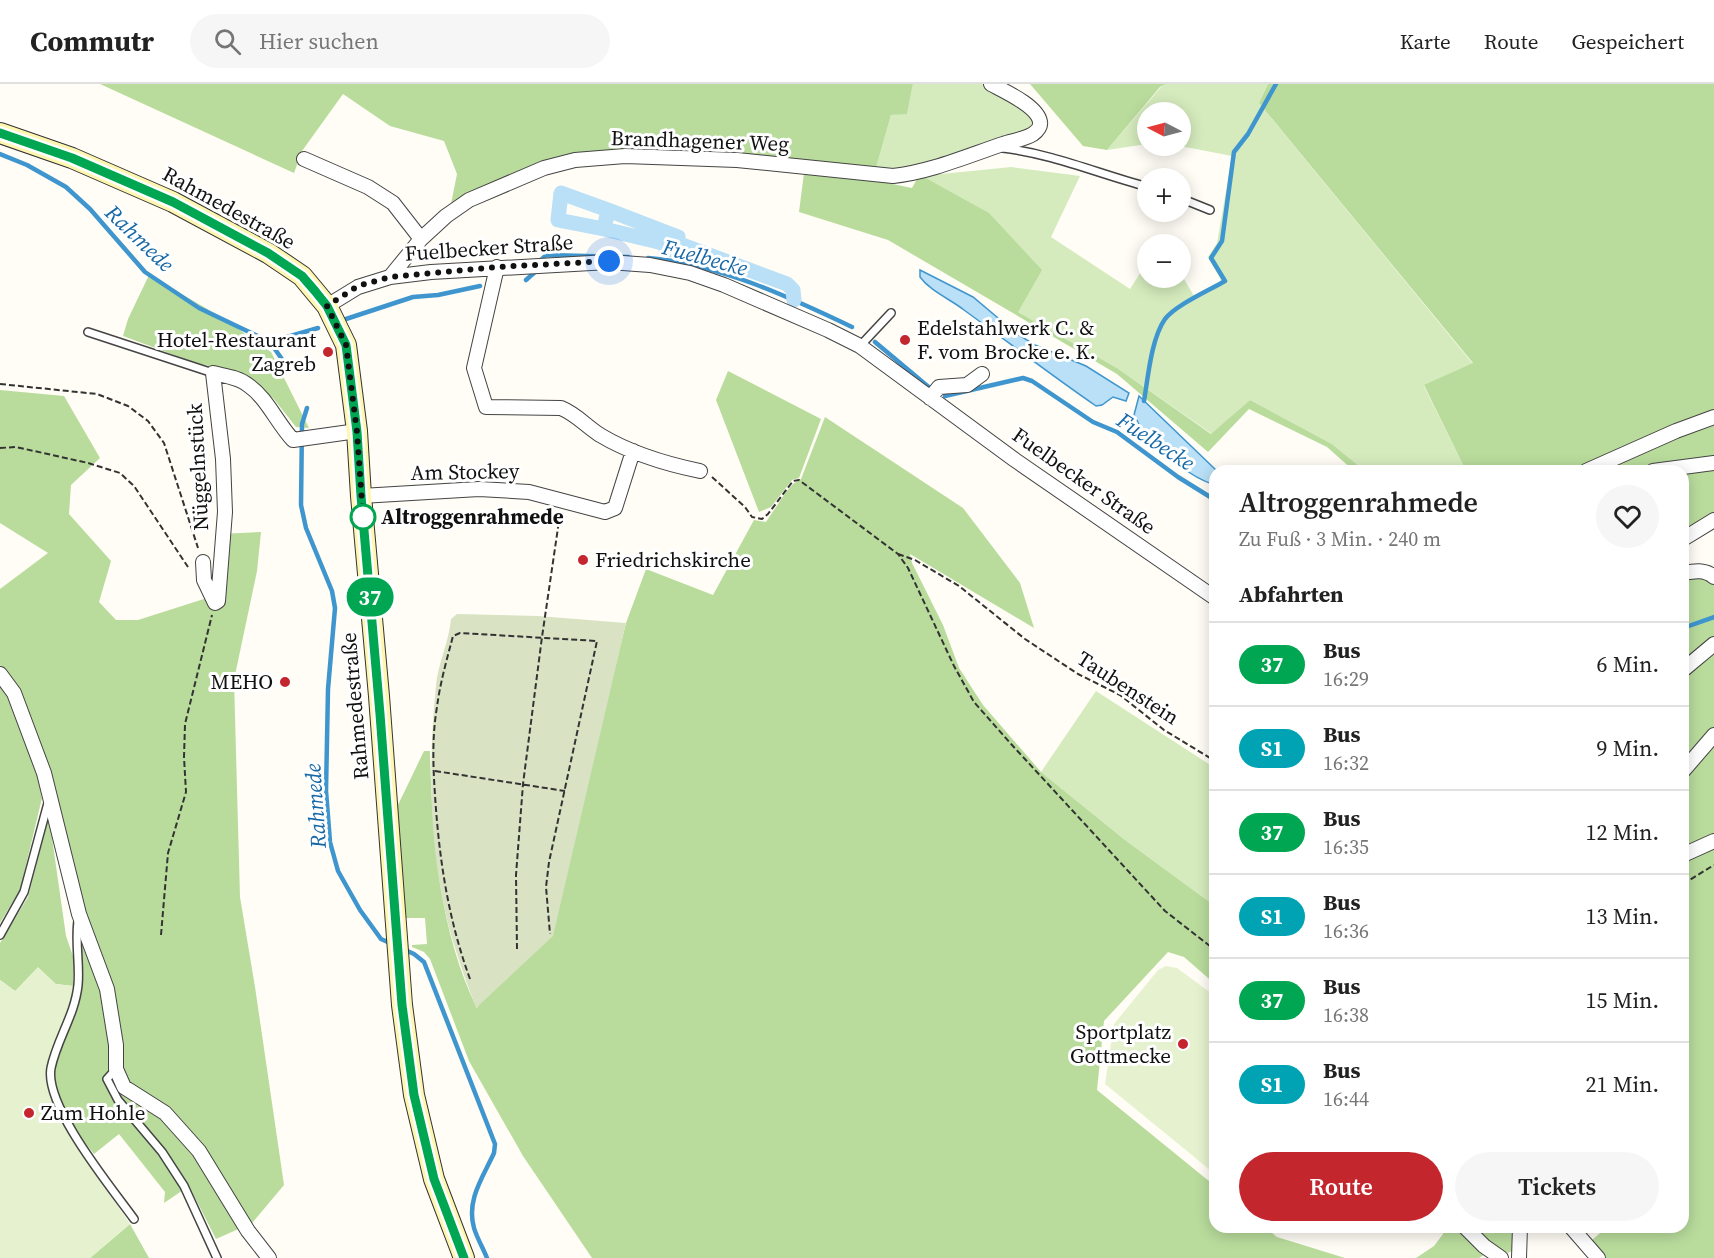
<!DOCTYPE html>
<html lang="de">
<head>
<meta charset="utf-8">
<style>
	body { margin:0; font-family:"Source Serif 4",serif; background:#f6f6f6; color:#222; height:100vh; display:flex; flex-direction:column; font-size:22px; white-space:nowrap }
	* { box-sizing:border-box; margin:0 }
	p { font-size:20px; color:#767676 }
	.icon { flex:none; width:33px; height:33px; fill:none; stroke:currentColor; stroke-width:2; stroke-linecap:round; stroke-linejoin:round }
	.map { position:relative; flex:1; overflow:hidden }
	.panel { position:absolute; left:1209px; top:381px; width:480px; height:768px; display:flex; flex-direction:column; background:#fff; border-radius:18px; box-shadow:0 3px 15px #0003 }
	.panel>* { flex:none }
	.badge { padding:0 12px; border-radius:20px; font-size:21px; line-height:39px }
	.needle { width:39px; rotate:276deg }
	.fabs { position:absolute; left:1137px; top:18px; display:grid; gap:12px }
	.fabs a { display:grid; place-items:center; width:54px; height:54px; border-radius:50%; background:#fff; box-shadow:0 3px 15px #0003; font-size:30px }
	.you { position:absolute; width:30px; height:30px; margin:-15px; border:4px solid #fff; border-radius:50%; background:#1a73e8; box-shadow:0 0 0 9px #1a73e833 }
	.map>.badge { position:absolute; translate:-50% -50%; box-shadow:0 0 0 3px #fff }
	h2 { padding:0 30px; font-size:22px; line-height:54px }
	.round { display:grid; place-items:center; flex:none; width:63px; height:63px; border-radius:32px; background:#f6f6f6 }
	.overview { display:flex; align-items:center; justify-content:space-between; height:102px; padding:0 30px }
	h1 { font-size:28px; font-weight:600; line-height:45px }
	.action { display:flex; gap:12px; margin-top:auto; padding:12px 30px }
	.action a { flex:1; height:69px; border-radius:36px; background:#c4262e; color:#fff; font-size:24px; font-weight:600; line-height:69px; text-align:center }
	.action a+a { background:#f6f6f6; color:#222 }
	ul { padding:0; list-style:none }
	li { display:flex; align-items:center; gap:18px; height:84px; padding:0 30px; border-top:2px solid #e0e0e0 }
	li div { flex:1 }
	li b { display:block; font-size:22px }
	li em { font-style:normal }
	li .badge { min-width:66px; font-weight:700; text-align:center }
	header { display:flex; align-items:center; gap:36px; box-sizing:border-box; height:84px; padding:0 30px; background:#fff; border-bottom:2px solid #e0e0e0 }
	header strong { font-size:28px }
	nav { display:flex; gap:33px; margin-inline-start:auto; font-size:21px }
	.search { width:420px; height:54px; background:#f6f6f6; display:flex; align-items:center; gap:15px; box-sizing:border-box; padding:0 21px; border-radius:33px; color:#767676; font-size:22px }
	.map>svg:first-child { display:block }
</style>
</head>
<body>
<header>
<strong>Commutr</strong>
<div class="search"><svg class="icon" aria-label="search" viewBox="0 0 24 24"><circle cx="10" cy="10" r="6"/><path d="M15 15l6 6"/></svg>Hier suchen</div>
<nav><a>Karte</a><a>Route</a><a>Gespeichert</a></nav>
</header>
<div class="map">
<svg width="1714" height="1174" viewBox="0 0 1714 1174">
	<rect width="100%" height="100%" fill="#fffdf5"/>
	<path fill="#d5ebbd" d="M913,0h69l36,20 15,14 1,8 -7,6 -112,36h-39l15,-53 16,-2z
		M1166,0h102l-9,19 214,261 -49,22 42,85h-101l-33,-27 -82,-44 -38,34 -95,-66 -99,-56 -96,-136 89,-9 69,9 -29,61 79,52 16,-25 2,14h32l1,-4 13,22 28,-14 -14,-25 9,-14 15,-87 -52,-10v-34h-32l-1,32 -40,6 54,-63z
		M1096,607l119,77v138l-90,-66 -84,-68z"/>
	<path fill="#b9dc9c" d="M100,0h813l-6,30 -16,1 -15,53 -245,-16 -124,25 -56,27 6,-30 -13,-33 -54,-15 -47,-32 -41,57 -8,22z
		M1030,0h136l-6,3 -53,63 -24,-4z
		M1268,0h446v430l-31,18v-61h-217l-42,-86 49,-22 -214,-260z
		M804,89l64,6 44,9 5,-9 5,-3 67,37 53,57 -24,42 99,56 94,66 39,-34 82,44 33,27h-11l-27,-24 -78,-38 -41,43 -91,-78 -229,-134 -89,-28z
		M149,191l72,42 50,35 38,76 -13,-1 -23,-29 -24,-18 -23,-10 -33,-8 -70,-26 5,-17z
		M728,287l93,48 -22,59 -7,2 -21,27 -12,5 -43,-112z
		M0,306l64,6 36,62 -29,27 -2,29 42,47 -12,41 17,18h22l69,-22 6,-6 7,-58 41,-2 -4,39 -23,109 6,217 15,90 29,198 -32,38 -36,16 -27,-53 -25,17 1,-11 -46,-58 -25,20 -24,-30 -11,-22 -6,-23 4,-21 24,-62 1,-26 -2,-31 5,-16 -39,-154 -24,-75 -22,-29v-76l48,-36 -48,-30z
		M825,333l138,91 57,75 14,45 -124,-74 2,9 31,62 16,43 24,37 58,67 84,68 90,66v78l-31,-27 -16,-5 -64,69 -7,69 118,96v41h50l12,10 68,21h-753l-69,-102 -54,-95 -39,-102 -6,-7 -12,-5v-2l15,-1 -2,-26h-19l-9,-111 27,-56h6c2,85 9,180 47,257l122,-275 27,-110 20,-54 67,26 41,-75 12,2 20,-30 7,-8 8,-5z
		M1705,492l9,6v55l-31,27v-86z
		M1714,570v73l-31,36v-84z
		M0,602l10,13 27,74 5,25 -22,92 -20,33z
		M1714,658v516h-109l-13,-18 15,-13h76v-449z
		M49,733l17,119 8,23 -1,27 -17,-2 -41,7 -15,-11v-37l28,-46z
		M130,1140l19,34h-59z
		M1442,1143h14l28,28 -5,3h-63l18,-12 9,-12z
		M1473,1143h41l-2,24 -4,2 -19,-11z"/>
	<path fill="#d9e3c4" d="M457,530l81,2 88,7 -73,313 -77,72c-6,-17 -13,-34 -18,-51 -29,-87 -31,-181 -22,-272 2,-22 13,-43 15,-66z"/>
	<path fill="#e6f2cf" d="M1166,882l11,2 38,28v178l-110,-90 9,-60 44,-54z
		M38,883l18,17 17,2 -2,21 -19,44 -5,19 1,15 5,18 9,20 68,101 -40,34h-90v-278l15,11z"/>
	<path fill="#b9e0f7" stroke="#3f96cf" stroke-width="1.5" d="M920,186l53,27 44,37 18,11 51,21 43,27 -3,8 -13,-4 -11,8 -6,1c-45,-31 -88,-64 -132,-96 -14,-11 -34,-19 -44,-33z
		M1139,312l78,75h-2v14c-24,-7 -57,-34 -72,-53 -3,-5 -6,-12 -9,-17z"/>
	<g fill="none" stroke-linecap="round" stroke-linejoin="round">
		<path stroke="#3f96cf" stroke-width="4.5" d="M0,70l27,11 39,22 24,22 55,63 54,36 71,34 16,23
			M648,174c71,6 141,39 204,69
			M542,175l4,-4 82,2
			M526,196l9,-8
			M346,235l67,-22 25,-2 42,-9
			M270,258l48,-14
			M875,258l56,47
			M945,312l78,-18 9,3 61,41 24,10 61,45 37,23
			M1144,317c4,-23 7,-62 21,-82 11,-14 43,-28 60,-38l-14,-23 11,-17 12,-89 14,-18 28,-50
			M307,324l-5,16 -1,81 5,23 26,63 3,17 -7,81 -2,102 4,51 8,29 22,39 21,29 11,5
			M1683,544l31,-11
			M403,865l11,5 10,8 71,182 -1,9c-11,24 -28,47 -20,75 3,10 9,20 13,30"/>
		<path stroke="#b9e0f7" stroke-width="15" d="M561,109l47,17 -4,19 -46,-9z
			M677,159l1,-6 -70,-27 -4,19 63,15 -1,6 10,-1 1,-6 110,41 6,6 1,10"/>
		<g stroke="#444" stroke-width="10">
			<path id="service" d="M1003,64c50,6 96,26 145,39
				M1180,114l30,12
				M88,248l125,41
				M860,262l31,-33
				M78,837c-3,22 2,43 0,64 -3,30 -21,54 -27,83 -7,38 60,119 83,151
				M0,851l24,-43 24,-89
				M116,985l-9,10 11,21 44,52 22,34 33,72"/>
		</g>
		<g stroke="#444" stroke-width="16">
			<path id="minor" d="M304,75l64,28 25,16 28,36
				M497,183l-23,101 12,39 75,1c15,6 25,18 39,27 30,18 66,29 100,36
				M390,193l31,-38 25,-23 23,-16 75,-32 31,-8 50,-4 112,4 156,16c37,-4 74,-20 110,-32 9,-3 22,-5 30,-10 4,-3 8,-7 7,-12 -2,-16 -36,-31 -49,-38
				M327,222l31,-19 32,-10 41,-5 178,-10 41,3 40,8 34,12 104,45 32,16 155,114 200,138
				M930,314l9,-11 28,-2 15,-11
				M1586,387l90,-40 38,-14
				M1653,387l61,-8
				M361,412l118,-7 50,3 76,20 10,-4 18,-57
				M1683,455l31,-19
				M203,478l1,18 11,23 3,-2 7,-89 -2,-53 -10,-86c11,3 25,4 35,12 19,13 29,38 45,55l64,-9
				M1683,489c11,-2 22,-4 31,4
				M1683,586l31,-26
				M0,590l14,19 30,80 35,141 28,75 9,56v24l8,18 41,26 34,38 49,80 21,27
				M1683,687l31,-36
				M1683,771l31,-14
				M1465,1143l19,19 17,12
				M1571,1143l27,31
				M1519,1174l1,-31"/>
		</g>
		<g stroke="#333" stroke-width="22">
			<path id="secondary" d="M0,49l72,25 101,44 95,51 34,23 25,30 19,39 11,86 4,65 18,200 23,309 12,90 20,84 30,79"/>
		</g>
		<path stroke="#333" stroke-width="2" stroke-dasharray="6 3" stroke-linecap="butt" d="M0,300l97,10 31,12 20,15 16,22 34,105
			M0,364l16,-1 72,16 32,10 14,13 54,81
			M712,393l33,30 7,10 10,2 6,-5 25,-33 6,-1 99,74 10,14 46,98 20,36 38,43 153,166 50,39
			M898,470l17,6 44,26 66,53 53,35 42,21 44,35 51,31
			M435,687l130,20
			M1683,800l31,-19
			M161,851l7,-82 18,-61 -2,-35 1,-33 27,-109
			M517,865l-1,-74 7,-91 19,-147 18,-123
			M470,895c-22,-60 -31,-121 -35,-184 -2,-29 -3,-59 2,-88 3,-24 10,-48 16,-71l7,-3 137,8 -48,221 -3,25 4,47"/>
		<use href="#service" stroke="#fff" stroke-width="7"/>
		<use href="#minor" stroke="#fff" stroke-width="14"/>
		<use href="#secondary" stroke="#fff6b0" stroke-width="20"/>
	</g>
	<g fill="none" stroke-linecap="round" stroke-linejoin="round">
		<g stroke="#fff" stroke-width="14">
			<path id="line" d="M0,49l72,25 101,44 95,51 34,23 13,15 12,15 19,39 11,87 4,64 19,218 22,291 12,90 20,84 30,79"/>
		</g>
		<use href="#line" stroke="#00a651" stroke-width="9"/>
		<path stroke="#111" stroke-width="6" stroke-dasharray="0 10.8" d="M363,433l-6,-85 -11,-87 -19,-39 31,-20 32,-9 107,-10 112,-6"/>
	</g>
	<g fill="#c4262e" stroke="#fff" stroke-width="2">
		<circle cx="905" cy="256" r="6"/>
		<circle cx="328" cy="268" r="6"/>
		<circle cx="583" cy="476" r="6"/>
		<circle cx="285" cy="598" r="6"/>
		<circle cx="1183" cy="960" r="6"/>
		<circle cx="29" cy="1029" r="6"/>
	</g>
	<circle fill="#fff" stroke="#00a651" stroke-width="3" cx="363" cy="433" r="12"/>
	<g text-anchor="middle" stroke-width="6" stroke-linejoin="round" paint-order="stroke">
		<g font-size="21" fill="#111" stroke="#fff">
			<text transform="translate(700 57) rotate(2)" y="7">Brandhagener Weg</text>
			<text transform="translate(229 124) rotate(29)" y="7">Rahmedestraße</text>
			<text transform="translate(489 164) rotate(-4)" y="7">Fuelbecker Straße</text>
			<text transform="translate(198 383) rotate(-93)" y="7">Nüggelnstück</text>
			<text transform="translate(465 388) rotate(-1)" y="7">Am Stockey</text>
			<text transform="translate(1084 397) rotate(35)" y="7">Fuelbecker Straße</text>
			<text transform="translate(1128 604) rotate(33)" y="7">Taubenstein</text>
			<text transform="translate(355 622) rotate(-95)" y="7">Rahmedestraße</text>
		</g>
		<g font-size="21" fill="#111" stroke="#fff" text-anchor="start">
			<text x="917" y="251">Edelstahlwerk C. &amp;<tspan x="917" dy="24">F. vom Brocke e. K.</tspan></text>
			<text x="316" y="263" text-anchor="end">Hotel-Restaurant<tspan x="316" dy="24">Zagreb</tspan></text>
			<text x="595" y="483">Friedrichskirche</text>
			<text x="273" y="605" text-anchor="end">MEHO</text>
			<text x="1171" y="955" text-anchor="end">Sportplatz<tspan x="1171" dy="24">Gottmecke</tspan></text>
			<text x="41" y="1036">Zum Hohle</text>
		</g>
		<g font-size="21" font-weight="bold" fill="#111" stroke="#fff" text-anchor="start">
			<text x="381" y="440">Altroggenrahmede</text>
		</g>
		<g font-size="22" font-style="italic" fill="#1768a6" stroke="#fff">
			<text transform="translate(140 154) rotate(44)" y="8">Rahmede</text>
			<text transform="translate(705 173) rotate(15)" y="8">Fuelbecke</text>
			<text transform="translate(1156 357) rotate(33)" y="8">Fuelbecke</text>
			<text transform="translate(315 722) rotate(-94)" y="8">Rahmede</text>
		</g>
	</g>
</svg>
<div class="fabs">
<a><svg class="needle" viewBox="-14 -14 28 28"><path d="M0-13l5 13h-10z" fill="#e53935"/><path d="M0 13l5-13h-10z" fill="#767676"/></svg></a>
<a>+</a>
<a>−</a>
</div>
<div class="you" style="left:609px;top:177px"></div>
<b class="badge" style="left:370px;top:513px;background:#00a651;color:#fff">37</b>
<section class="panel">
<div class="overview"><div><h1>Altroggenrahmede</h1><p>Zu Fuß · 3 Min. · 240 m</p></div><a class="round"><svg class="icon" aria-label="heart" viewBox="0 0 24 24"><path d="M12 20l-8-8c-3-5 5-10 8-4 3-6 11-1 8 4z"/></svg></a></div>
<h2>Abfahrten</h2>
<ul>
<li><span class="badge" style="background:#00a651;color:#fff">37</span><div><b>Bus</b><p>16:29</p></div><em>6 Min.</em></li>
<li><span class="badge" style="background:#00a3b4;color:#fff">S1</span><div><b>Bus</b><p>16:32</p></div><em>9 Min.</em></li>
<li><span class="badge" style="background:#00a651;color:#fff">37</span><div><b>Bus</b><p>16:35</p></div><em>12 Min.</em></li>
<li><span class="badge" style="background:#00a3b4;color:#fff">S1</span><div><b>Bus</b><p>16:36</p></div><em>13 Min.</em></li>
<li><span class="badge" style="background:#00a651;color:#fff">37</span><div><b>Bus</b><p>16:38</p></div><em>15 Min.</em></li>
<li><span class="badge" style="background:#00a3b4;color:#fff">S1</span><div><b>Bus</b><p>16:44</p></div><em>21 Min.</em></li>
</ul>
<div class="action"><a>Route</a><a>Tickets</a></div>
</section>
</div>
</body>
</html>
